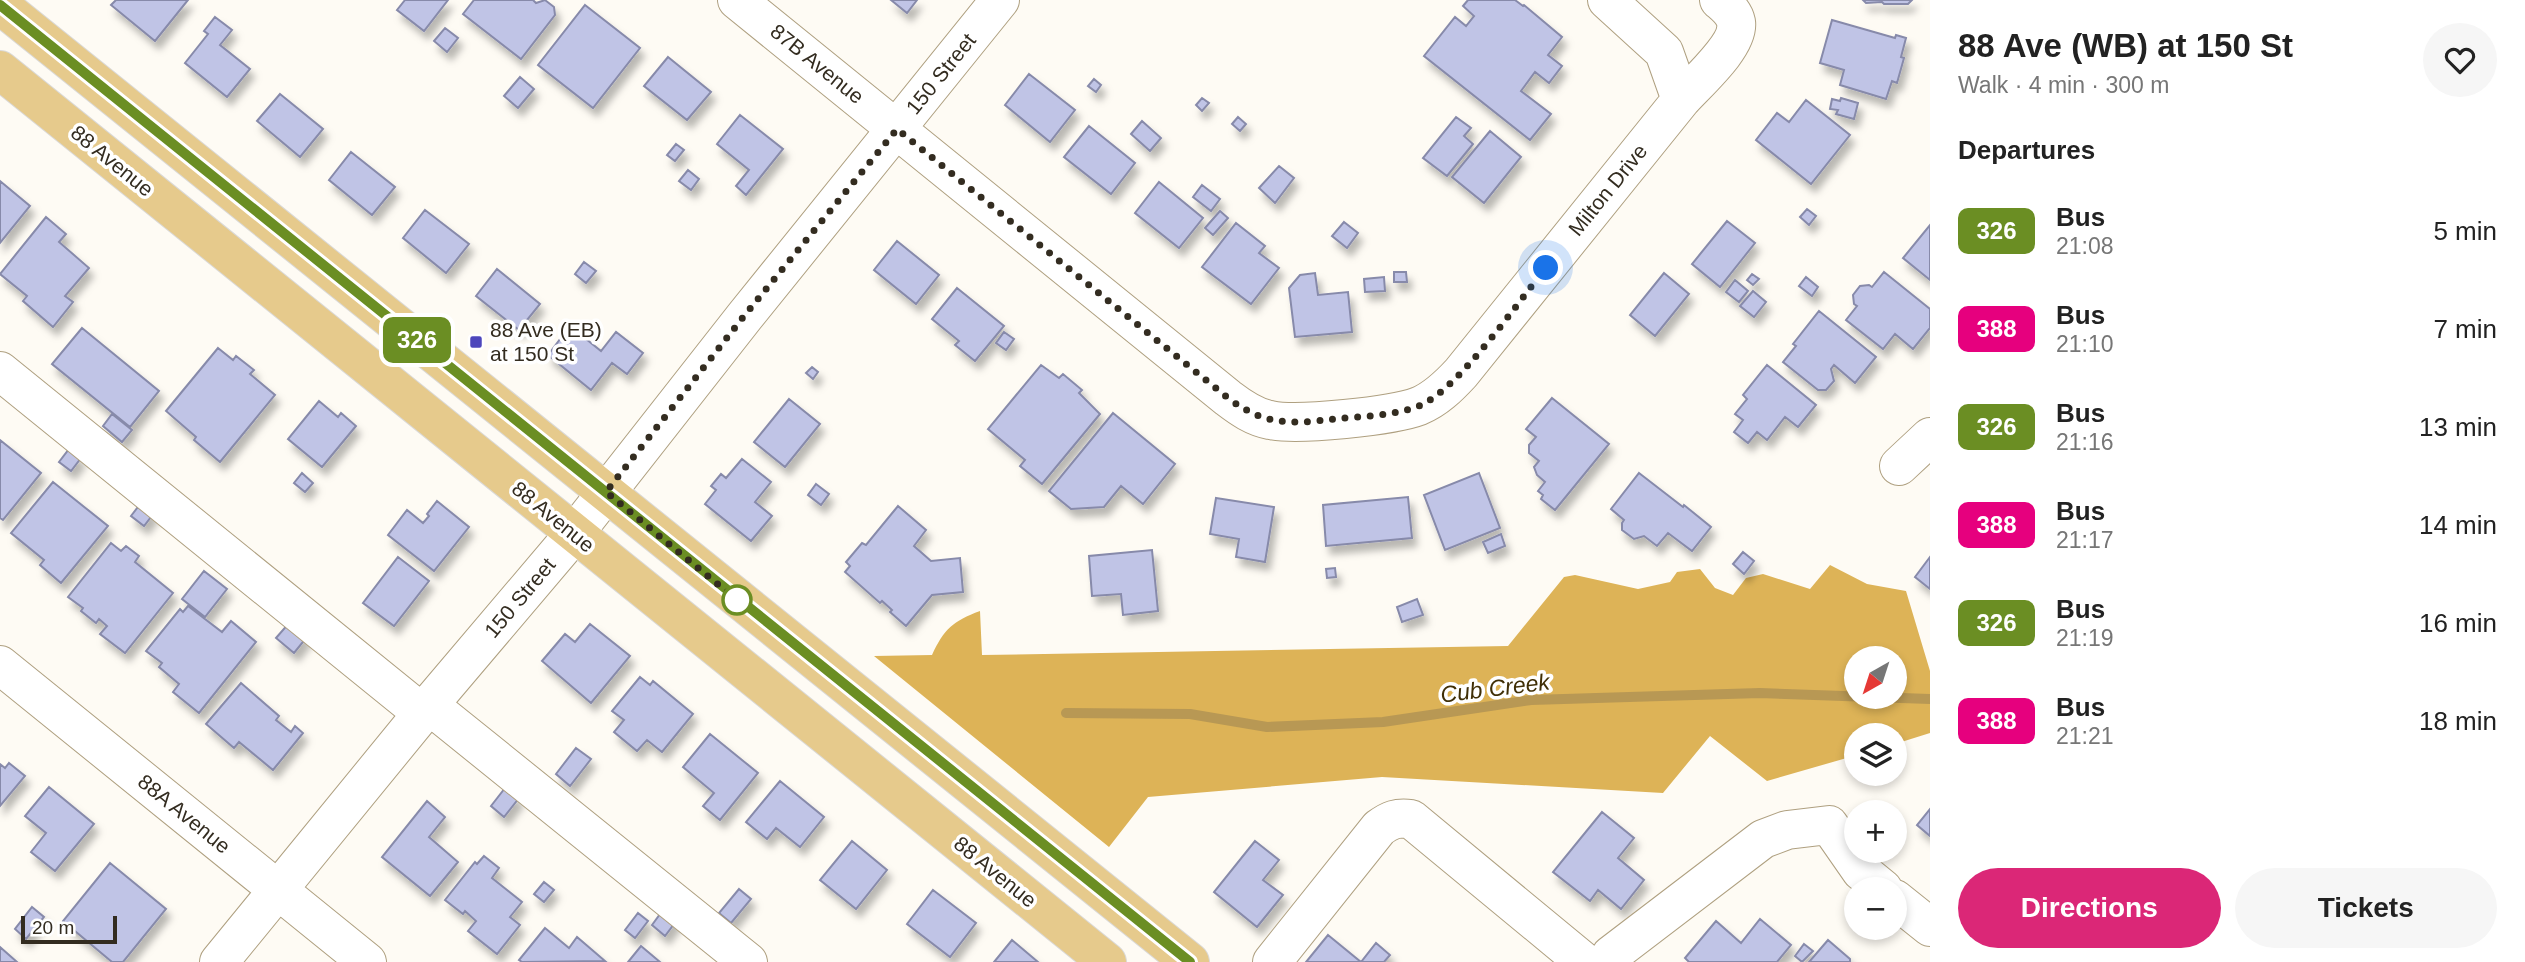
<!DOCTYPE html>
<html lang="en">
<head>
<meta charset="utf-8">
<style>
	body { margin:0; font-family:Arial,sans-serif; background:#f6f6f6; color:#222; height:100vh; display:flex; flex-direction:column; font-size:26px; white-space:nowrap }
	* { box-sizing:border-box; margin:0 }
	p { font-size:23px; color:#767676 }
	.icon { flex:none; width:38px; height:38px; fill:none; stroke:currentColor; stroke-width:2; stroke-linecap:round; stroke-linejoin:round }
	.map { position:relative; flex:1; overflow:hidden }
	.sheet { display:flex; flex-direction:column; background:#fff; width:595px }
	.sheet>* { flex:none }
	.badge { padding:0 14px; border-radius:10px; font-size:24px; line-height:46px }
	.needle { width:46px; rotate:219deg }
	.tools { position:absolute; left:1844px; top:646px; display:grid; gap:14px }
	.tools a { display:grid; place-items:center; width:63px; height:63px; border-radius:50%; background:#fff; box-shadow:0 4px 10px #0003; font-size:35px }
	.scale { position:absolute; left:21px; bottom:18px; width:96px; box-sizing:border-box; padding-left:7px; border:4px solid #332c20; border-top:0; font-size:19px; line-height:24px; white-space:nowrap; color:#332c20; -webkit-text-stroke:5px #fff; paint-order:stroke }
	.you { position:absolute; width:35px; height:35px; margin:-18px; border:5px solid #fff; border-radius:50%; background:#1a73e8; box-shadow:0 0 0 10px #1a73e833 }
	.map>.badge { position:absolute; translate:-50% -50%; box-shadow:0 0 0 4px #fff }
	h2 { padding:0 28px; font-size:26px; line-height:63px }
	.round { display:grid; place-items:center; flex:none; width:74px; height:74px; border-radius:37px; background:#f6f6f6 }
	.head { display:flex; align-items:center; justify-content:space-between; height:119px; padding:0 28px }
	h1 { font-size:33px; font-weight:800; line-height:52px }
	.button { display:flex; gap:14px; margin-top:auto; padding:14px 28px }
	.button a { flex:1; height:80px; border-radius:42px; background:#db2777; color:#fff; font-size:28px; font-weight:800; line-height:80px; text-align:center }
	.button a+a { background:#f6f6f6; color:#222 }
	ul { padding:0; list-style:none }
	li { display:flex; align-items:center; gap:21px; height:98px; padding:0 28px }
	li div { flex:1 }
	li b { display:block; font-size:26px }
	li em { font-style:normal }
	li .badge { min-width:77px; font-weight:700; text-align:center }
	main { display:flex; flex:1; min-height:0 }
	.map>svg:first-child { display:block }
</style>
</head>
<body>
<main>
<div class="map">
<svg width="1930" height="962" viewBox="0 0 1930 962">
	<defs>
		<filter id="shadow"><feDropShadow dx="4.5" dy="8" stdDeviation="3.5" flood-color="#0004"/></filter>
	</defs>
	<rect width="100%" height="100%" fill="#fefbf4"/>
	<path fill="#ddb357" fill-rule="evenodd" d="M1830,565l37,19 39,7 24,80v62l-35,11v-9h-38v20l-90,26 -57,-45 -47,57 -281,-16 -234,20 -39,50 -235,-191 58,-1c12,-26 21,-34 48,-44l2,44 526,-9 56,-69 11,-2 63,14 32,-7 7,-10 23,-3 15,19 18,7 13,-17 17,-4 47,15zM1857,658h38v38h-38z"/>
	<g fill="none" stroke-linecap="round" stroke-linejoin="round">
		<path stroke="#b89854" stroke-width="10" d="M1066,713l124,1 77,13 116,-5 148,-22 229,-7 170,6"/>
	</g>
	<path fill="#c0c4e6" stroke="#878aaa" stroke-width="2" filter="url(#shadow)" d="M116,0h72l-33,41 -44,-36z
		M405,0h43l-24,31 -27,-21z
		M474,0h59l3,3 9,-3 9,7 1,8 -34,44 -58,-45z
		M891,0h26l-10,13z
		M1468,0h47l8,6 1,-1 38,32 -14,18 14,11 -13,17 -14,-11 -14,19 30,23 -21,26 -106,-84 31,-39 11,9 8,-10 -11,-10z
		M1863,0h49l-4,4h-24l-2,-2 -16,1z
		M585,5l55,43 -47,60 -55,-43z
		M215,17l17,13 -12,15 30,24 -23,28 -42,-34 23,-29 -4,-3z
		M1832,20l63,18 1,-3 10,3 -5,19 3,1 -7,25 -5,-2 -6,18 -46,-14 4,-15 -24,-7z
		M445,28l13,10 -11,14 -13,-11z
		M668,57l43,35 -24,28 -43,-34z
		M1029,74l46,36 -25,32 -45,-37z
		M520,77l14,12 -16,19 -14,-12z
		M1094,79l7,6 -5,7 -8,-6z
		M280,94l43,35 -23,28 -43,-36z
		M1202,98l7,5 -7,8 -6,-6z
		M1841,98l17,5 -4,16 -18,-5 2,-4 -8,-1 2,-10 8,2z
		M1806,100l44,35 -39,49 -55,-44 21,-27 12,9z
		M740,115l43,34 -37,46 -10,-9 13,-16 -32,-26z
		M1238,117l8,7 -6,7 -8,-7z
		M1456,117l15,11 -7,8 9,8 -26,32 -24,-18z
		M1142,121l19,17 -11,13 -19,-17z
		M1089,126l46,37 -24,31 -47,-37z
		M1490,131l31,26 -37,46 -32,-26z
		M676,144l8,6 -9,11 -8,-6z
		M351,152l44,35 -23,28 -43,-35z
		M1279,166l15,12 -19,25 -16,-15z
		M688,170l11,9 -8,11 -12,-9z
		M0,181l30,25 -30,37z
		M1159,182l44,36 -24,30 -44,-35z
		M1202,185l18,14 -9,12 -18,-14z
		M1807,209l9,7 -7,9 -9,-8z
		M425,210l44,34 -23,29 -43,-35z
		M1220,211l8,7 -15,17 -8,-7z
		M46,217l20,17 -7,8 30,26 -24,28 8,6 -20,25 -30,-26 4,-5 -27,-22z
		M1727,221l28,22 -35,44 -28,-23z
		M1344,222l14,11 -11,15 -15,-12z
		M1236,223l29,23 -6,7 20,15 -28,36 -49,-37z
		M1930,225v55l-27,-22z
		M897,241l42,34 -23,29 -42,-34z
		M584,262l12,9 -10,12 -11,-9z
		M497,269l43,35 -21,26 -43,-34z
		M1394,272h12l1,10h-13z
		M1884,272l46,37v19l-17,21 -18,-15 -12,15 -37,-29 11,-14 -3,-2 -1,-9 7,-9 9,-1 3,2z
		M1315,273l3,22 30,-3 4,40 -57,5 -6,-49 11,-13z
		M1664,273l25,21 -34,42 -25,-21z
		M1752,274l7,5 -6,6 -6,-5z
		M1384,277l1,14 -20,1 -1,-13z
		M1806,277l12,10 -6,9 -13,-10z
		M1735,280l13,11 -9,11 -13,-10z
		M957,288l47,38 -29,35 -20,-16 4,-4 -27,-22z
		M1753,291l13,11 -12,15 -14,-11z
		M1819,311l57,46 -21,26 -21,-18 -3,4 3,12 -8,9h-8l-35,-28 13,-16 -3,-2z
		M570,326l31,25 15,-19 27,21 -16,21 -15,-11 -21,27 -43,-35z
		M82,328l77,63 -29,36 -78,-63z
		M1004,332l10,7 -8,11 -10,-7z
		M218,348l15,12 3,-4 18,14 -4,4 25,21 -55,67 -26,-22 2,-3 -30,-26z
		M1041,365l18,13 4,-4 19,16 -3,3 21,21 -58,70 -22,-18 5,-6 -37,-31z
		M1767,365l49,40 -18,22 -13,-10 -18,23 -10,-8 -9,11 -14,-11 9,-12 -8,-6 12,-15 -4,-4z
		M812,367l6,5 -5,7 -7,-6z
		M1552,398l57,46 -54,66 -14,-11 2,-4 -5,-4 7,-9 -8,-7 -3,-8 5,-6 -10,-8v-8l7,-8 -10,-8z
		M789,399l31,25 -35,43 -31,-25z
		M319,401l19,16 3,-4 15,13 -34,41 -34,-28z
		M1113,413l62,51 -32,40 -22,-18 -17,21 -33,2 -22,-18z
		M112,414l20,16 -10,12 -19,-16z
		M0,440l41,33 -38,47 -3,-2z
		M69,449l12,9 -10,13 -12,-9z
		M742,459l29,23 -16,20 17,14 -21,25 -46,-37 11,-14 -5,-4 10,-12 5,4z
		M302,473l11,10 -8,9 -11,-9z
		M1479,473l21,55 -55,22 -21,-55z
		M1639,473l44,34 1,-2 27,22 -19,24 -24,-18 -11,13 -13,-10 -10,3 -12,-9v-7l2,-3 -13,-11z
		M53,482l55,44 -47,57 -21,-18 4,-5 -33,-27z
		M816,484l13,10 -8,11 -13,-10z
		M1408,497l4,41 -86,8 -3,-41z
		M1216,498l58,9 -9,55 -29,-5 3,-18 -29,-5z
		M437,501l32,26 -35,44 -46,-36 19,-25 16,13 6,-7 -2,-2z
		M141,503l13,10 -10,13 -13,-10z
		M898,506l28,24 -12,16 17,15 29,-3 3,34 -31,3 -26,31 -16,-14 2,-2 -10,-9 -2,2 -35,-31 5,-6 -4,-4 16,-19 4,2z
		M1501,534l4,12 -17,7 -5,-11z
		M111,543l10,8 5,-5 13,10 -4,6 38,31 -48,60 -25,-19 7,-8 -8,-7 -3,4 -15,-12 2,-3 -15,-11z
		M1152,550l6,61 -35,4 -2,-21 -29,2 -3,-40z
		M1743,552l11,9 -10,13 -11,-10z
		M398,557l31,24 -35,45 -31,-23z
		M1930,557v32l-15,-12z
		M1335,568l1,9 -9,1 -1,-9z
		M204,571l23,18 -22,28 -23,-18z
		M1417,599l6,16 -21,7 -5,-15z
		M188,606l34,26 9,-11 25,21 -57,71 -26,-21 6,-8 -20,-17 3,-4 -16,-12 34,-42 3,3z
		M289,623l18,14 -13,16 -18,-15z
		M590,624l40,32 -39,47 -49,-42 23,-27 10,8z
		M640,677l10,8 3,-4 40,33 -31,38 -15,-12 -10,11 -23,-19 10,-12 -12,-9z
		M241,683l38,33 -3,4 15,12 4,-6 8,7 -30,37 -34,-28 -5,6 -28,-24z
		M710,734l48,39 -38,47 -17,-14 11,-13 -31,-26z
		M576,748l15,11 -21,27 -14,-12z
		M9,763l16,13 -25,30v-42l5,4z
		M780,781l44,36 -24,30 -24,-19 -9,11 -21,-17z
		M49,787l45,37 -39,47 -24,-19 15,-19 -21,-17z
		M505,788l14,10 -15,19 -13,-11z
		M427,801l18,16 -16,20 29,25 -28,34 -48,-39z
		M1930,809v27l-13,-11z
		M1602,812l32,26 -16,20 26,22 -23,29 -23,-19 -8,11 -37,-29z
		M852,841l35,29 -31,39 -36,-29z
		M1255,841l24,19 -16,20 20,15 -26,32 -43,-35z
		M484,856l15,12 -7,10 30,24 -12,15 10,8 -23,29 -29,-23 8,-10 -11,-10 -2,3 -18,-14 30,-38 2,2z
		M110,863l56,46 -43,53h-11l-49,-41z
		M544,882l10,8 -10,12 -10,-8z
		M739,889l12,10 -20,24 -12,-10z
		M933,890l43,33 -26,34 -43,-33z
		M32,907l12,10 -18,22 -11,-10z
		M663,910l14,10 -12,16 -13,-11z
		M638,913l10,8 -13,17 -10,-8z
		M1760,919l31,26 -14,17h-88l-4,-4 31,-37 25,22z
		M545,928l24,20 8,-11 28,24 -83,1 -3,-2z
		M1328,935l33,27 15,-19 14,12 -6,7h-78z
		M1012,940l26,22h-44z
		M1828,940l22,19v3h-41z
		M1804,944l9,7 -11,11 -7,-6z
		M641,946l19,16h-32z
		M0,947l17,15h-17z"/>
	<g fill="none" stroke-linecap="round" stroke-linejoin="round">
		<g stroke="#afa080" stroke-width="40">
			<path id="minor" d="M737,0l491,398c13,10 26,19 42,22 27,6 123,-4 149,-14 17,-7 30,-20 42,-33l220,-273
				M1607,0l57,52 17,48c15,-17 59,-55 55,-78 -2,-10 -10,-16 -17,-22
				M0,371l422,342
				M1899,466l31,-29
				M0,665l367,297
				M429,705l319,257
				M1895,899l35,28
				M1611,955l152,-116 24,-9 42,-5 32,46 22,18
				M219,962l210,-257 145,-171 171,-218 255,-316
				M1272,962l107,-134c11,-8 18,-11 32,-9l173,143"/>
		</g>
		<g stroke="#dad9d7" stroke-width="40">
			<path id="major" d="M0,5c397,319 792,640 1190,957
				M0,70l1107,892"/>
		</g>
		<use href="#minor" stroke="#fff" stroke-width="38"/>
		<use href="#major" stroke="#e6ca8c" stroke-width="38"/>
	</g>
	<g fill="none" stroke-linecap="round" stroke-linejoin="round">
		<g stroke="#fff" stroke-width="16">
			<path id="line" d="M0,5c396,319 791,640 1190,957"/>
		</g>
		<use href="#line" stroke="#6b8e23" stroke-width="10"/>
		<path stroke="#332c20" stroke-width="7" stroke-dasharray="0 12.6" d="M737,600l-131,-108 138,-176 153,-187 331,269c37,28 63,26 107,21 27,-3 59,-3 84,-13 39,-16 98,-103 127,-138"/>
	</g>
	<rect fill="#4d46bc" stroke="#fff" stroke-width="2.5" x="469" y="335" width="14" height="14" rx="3.5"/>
	<circle fill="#fff" stroke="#6b8e23" stroke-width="3.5" cx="737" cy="600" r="14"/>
	<g text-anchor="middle" stroke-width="7" stroke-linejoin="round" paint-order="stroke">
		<g font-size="21" fill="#332c20" stroke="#fff">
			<text transform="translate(817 64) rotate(39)" y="7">87B Avenue</text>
			<text transform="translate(941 74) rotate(-51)" y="7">150 Street</text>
			<text transform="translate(112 161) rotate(39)" y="7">88 Avenue</text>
			<text transform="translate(1608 190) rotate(-51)" y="7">Milton Drive</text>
			<text transform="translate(553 517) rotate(39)" y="7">88 Avenue</text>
			<text transform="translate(520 598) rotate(-50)" y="7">150 Street</text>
			<text transform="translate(184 814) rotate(39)" y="7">88A Avenue</text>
			<text transform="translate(995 872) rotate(39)" y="7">88 Avenue</text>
		</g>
		<g font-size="21" fill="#332c20" stroke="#fff" text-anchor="start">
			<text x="490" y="337">88 Ave (EB)<tspan x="490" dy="24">at 150 St</tspan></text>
		</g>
		<g font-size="23" font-style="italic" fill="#402f06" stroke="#fff">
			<text transform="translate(1495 688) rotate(-7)" y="8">Cub Creek</text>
		</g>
	</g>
</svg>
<div class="tools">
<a><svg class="needle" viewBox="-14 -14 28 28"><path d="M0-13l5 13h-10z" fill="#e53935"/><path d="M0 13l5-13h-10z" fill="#767676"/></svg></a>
<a><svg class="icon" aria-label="layers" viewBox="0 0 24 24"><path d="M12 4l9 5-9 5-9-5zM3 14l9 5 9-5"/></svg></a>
<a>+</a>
<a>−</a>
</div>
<div class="scale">20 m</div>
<div class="you" style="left:1546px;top:268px"></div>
<b class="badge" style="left:417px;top:340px;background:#6b8e23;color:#fff">326</b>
</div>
<section class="sheet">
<div class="head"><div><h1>88 Ave (WB) at 150 St</h1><p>Walk · 4 min · 300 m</p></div><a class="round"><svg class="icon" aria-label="heart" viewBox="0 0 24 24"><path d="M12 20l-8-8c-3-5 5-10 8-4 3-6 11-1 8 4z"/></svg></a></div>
<h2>Departures</h2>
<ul>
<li><span class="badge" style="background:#6b8e23;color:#fff">326</span><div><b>Bus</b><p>21:08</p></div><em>5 min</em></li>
<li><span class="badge" style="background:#e6007e;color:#fff">388</span><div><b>Bus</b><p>21:10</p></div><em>7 min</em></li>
<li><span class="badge" style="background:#6b8e23;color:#fff">326</span><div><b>Bus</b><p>21:16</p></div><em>13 min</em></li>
<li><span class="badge" style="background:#e6007e;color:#fff">388</span><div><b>Bus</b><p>21:17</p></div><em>14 min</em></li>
<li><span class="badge" style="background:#6b8e23;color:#fff">326</span><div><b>Bus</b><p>21:19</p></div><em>16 min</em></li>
<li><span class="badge" style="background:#e6007e;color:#fff">388</span><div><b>Bus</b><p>21:21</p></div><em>18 min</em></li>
</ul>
<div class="button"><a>Directions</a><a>Tickets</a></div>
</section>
</main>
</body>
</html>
